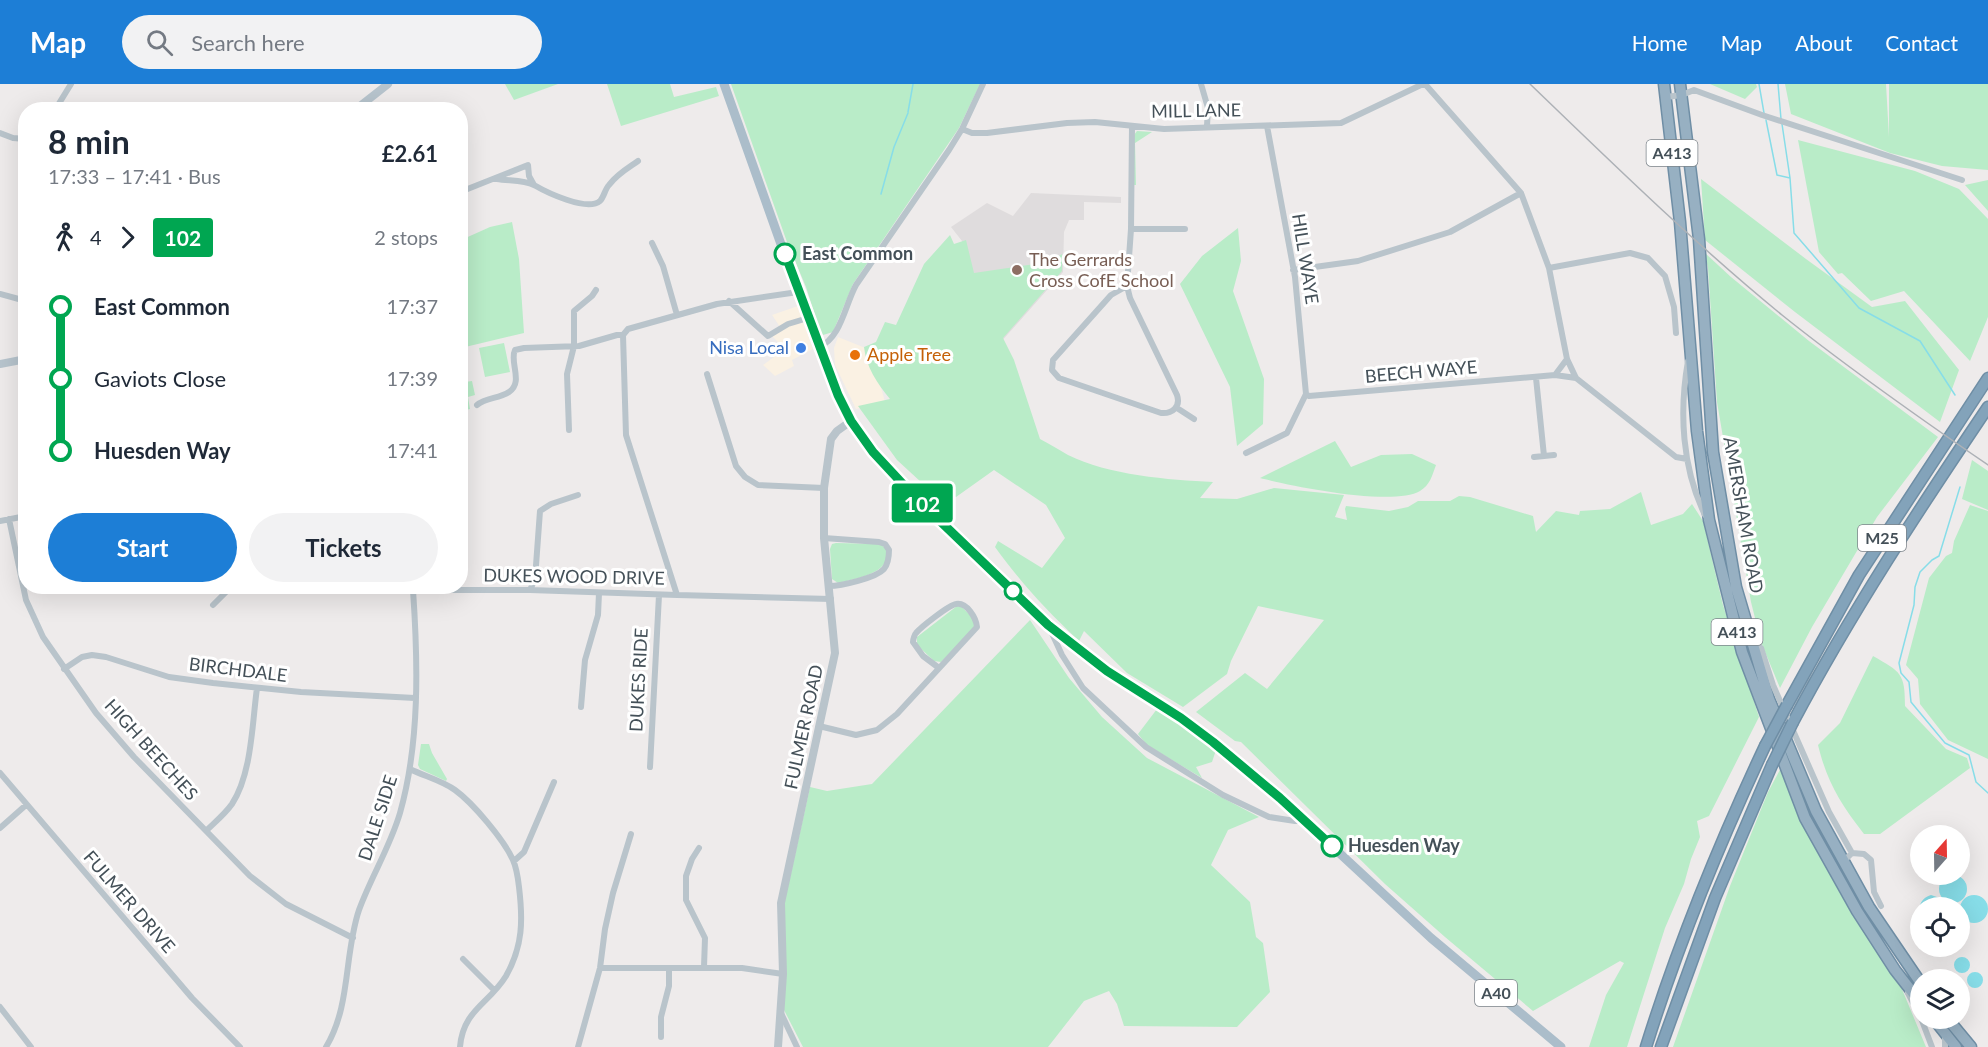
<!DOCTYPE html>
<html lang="en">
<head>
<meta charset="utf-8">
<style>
	body { margin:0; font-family:Lato,sans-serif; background:#f2f2f3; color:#1f2937; height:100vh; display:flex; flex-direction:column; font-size:22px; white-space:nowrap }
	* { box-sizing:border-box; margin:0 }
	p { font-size:20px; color:#747a83 }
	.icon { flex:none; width:33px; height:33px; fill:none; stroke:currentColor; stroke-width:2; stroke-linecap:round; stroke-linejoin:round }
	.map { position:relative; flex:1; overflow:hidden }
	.drawer { position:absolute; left:18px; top:18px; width:450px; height:492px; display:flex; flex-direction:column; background:#fff; border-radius:24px; box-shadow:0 6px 24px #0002 }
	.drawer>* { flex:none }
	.badge { padding:0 12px; border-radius:4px; font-size:21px; line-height:39px }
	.needle { width:39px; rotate:20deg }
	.fabs { position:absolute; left:1910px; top:741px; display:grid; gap:12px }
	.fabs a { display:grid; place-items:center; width:60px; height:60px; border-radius:50%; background:#fff; box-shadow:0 6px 24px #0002; font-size:30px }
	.map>.badge { position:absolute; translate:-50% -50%; box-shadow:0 0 0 3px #fff }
	.legs { display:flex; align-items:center; gap:9px; height:66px; padding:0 30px; font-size:20px }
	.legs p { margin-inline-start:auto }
	.headline { display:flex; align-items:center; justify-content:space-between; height:102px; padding:0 30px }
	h1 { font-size:33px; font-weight:700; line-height:45px }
	.cta { display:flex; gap:12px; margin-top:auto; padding:12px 30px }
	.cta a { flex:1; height:69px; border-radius:36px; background:#1d7ed6; color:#fff; font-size:24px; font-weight:700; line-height:69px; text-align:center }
	.cta a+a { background:#f2f2f3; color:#1f2937 }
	ul { padding:0 30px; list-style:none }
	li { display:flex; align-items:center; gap:21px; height:72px; font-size:22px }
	li i { display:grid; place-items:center; width:9px; height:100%; margin:0 8px; background:currentColor }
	li i::after { content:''; width:15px; height:15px; margin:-8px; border:4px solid; border-radius:50%; background:#fff }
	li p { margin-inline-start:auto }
	li:first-child i { background:linear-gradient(#0000 50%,currentColor 0) }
	li:last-child i { background:linear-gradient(currentColor 50%,#0000 0) }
	header { display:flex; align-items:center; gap:36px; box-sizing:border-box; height:84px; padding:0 30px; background:#1d7ed6; color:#fff }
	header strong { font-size:28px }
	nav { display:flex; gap:33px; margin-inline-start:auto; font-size:21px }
	.search { width:420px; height:54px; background:#f2f2f3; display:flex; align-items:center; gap:15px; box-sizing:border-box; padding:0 21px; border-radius:33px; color:#747a83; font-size:22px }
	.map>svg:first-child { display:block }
</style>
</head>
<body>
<header>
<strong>Map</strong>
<div class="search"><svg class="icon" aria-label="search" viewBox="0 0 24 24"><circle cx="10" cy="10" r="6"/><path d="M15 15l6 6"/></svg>Search here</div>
<nav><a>Home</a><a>Map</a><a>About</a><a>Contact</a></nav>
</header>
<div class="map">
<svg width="1988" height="963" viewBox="0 0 1988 963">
	<rect width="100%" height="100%" fill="#eeebeb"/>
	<path fill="#faf1e3" d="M798,222l15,43 -21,11 2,6 -19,10 -12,-11 22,-16 -16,-16 11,-6 -8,-12z
		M838,253l30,12 4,5 13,48 -29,7 -21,-44 -1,-17z"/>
	<path fill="#dfdcdd" d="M1031,109l90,4v6l-37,-1v18h-15l-5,12 -1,40 -64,72 -29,-77 -8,-26 -11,-14 36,-24 26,13z"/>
	<path fill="#b9ecc8" d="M505,0h53l-44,16z
		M607,0h63l4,13 42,-10 3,9 -98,30z
		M731,0h249l-21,44 -106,156 -20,48 -10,3 -3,-4 -14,-44 -19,-45z
		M1710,0h46l1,3 -12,12z
		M1785,0h101l3,53v-53h99v86l-46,-4 -52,-13 -99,-39z
		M1137,47l15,1 -17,11 1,42h-2v-50z
		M1798,56l117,31 44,18 29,30v98l-18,44 -66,-70 -33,10 -29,-28 -4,1 -19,-22z
		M1701,95l105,80 66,48 33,-6 54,69 -19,52 -145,-110 -90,-72z
		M1988,96v31l-23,-26z
		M512,138l7,37 5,74 -63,15v-108l29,-13z
		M1238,144l3,33 -8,30 31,88 -1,45 -26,22 -7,-59 -50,-103 22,-28z
		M950,151l4,9 12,-4 8,33 75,-11 13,-8v17l-59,67 11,22 26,79c10,5 19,11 28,16 40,20 101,25 145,27l-13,16 37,1 37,-11 70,7 -9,22 12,3 -2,-11 1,-3 43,5 19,-4 10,-6h32l9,-5 11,1 63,19 3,16 20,-21 23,4 1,-4 30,-2 31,-17 10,33 32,-11 9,-10 11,17 20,84 36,112 -50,99 -12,5 3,16 -9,22 -7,25 -19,44 -38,119h-38l17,-52 18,-32 -4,-2 -87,50 -88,-74 -60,-53 -144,-142 -6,-1 -39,-29 49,-39 22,16 57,-69 -66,-14 -27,55 -4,13 -44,33 -56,-34 -43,-42 -5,10c-34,-32 -57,-57 -84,-94l3,-6 44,27 23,-30 -19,-33 -52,-35 -38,27 -22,-3 -37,-34 -39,-54 32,-7c-13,-16 -24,-32 -26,-52l12,-5 9,-20 11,3 28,-61z
		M1705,169l26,24 78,64 129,96 -61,80 -65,110 -32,61 -19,-46 -10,-40 -34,-200 -9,-134z
		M504,259l6,29 -25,5 -6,-29z
		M461,274l4,24 7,-1 3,14 -7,2 2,12 -9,2z
		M1335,357l16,26 30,-12 31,-1 24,11c-4,11 -6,20 -16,26 -27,16 -129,-5 -160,-13z
		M1972,376l16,11v39l-26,-11z
		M1970,421l18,6v248l-40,-19 -28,-36 -2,-25 -12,-14 23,-87 17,-22 6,-3 2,-12z
		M836,459l44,1c5,3 8,6 7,12 -2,19 -34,23 -49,27l-6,-4 -2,-30 2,-5z
		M957,522l5,1 13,13v7l-34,35 -7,-1 -17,-16v-8z
		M1030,536l39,58 33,39 45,41 112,59 -31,13 -17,35 39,37 6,35 7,6 7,49 -33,35 -113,-1 -7,-22 -8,-13 -25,10 -36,46h-245l-19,-37 1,-110 25,-113 17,4 45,-7z
		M1873,572c28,16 32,17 32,50l41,43 21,9 3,10 -90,66h-16c-24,-31 -37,-52 -46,-89l22,-22z
		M1157,625l27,15 32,26 -4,12 -16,5 6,11 -55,-33 -9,-11z
		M421,660h8l3,9 15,26 -1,2 -26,-12 -2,-4z
		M1781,684l118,214 27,65h-253l57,-161 38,-94z"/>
	<path fill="#87dde8" d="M1939 805a14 14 0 1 1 28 0a14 14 0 1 1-28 0Z
		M1931,811l12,4 4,8 -27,1v6c-2,-10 2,-16 11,-19z
		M1960 825a14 14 0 1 1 28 0a14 14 0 1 1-28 0Z
		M1959,833c10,7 10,17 0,24z
		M1954 881a8 8 0 1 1 16 0a8 8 0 1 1-16 0Z
		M1967 896a8 8 0 1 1 16 0a8 8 0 1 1-16 0Z"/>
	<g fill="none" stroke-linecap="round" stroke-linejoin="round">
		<path stroke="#87dde8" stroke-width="1.5" d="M1759,0l5,29
			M1778,0l3,35
			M908,28l5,-28
			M1766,36l11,55 13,3
			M1782,40l8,54 4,55 65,75 61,33 35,54
			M881,110l13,-47 14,-34
			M1960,403l-21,69 -7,4 -12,12 -5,15 -1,18 -15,58 2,10 8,9 2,20 34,41 24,12 7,27 12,11"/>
		<g stroke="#6f8ea5" stroke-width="13">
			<path id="trunk" d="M1664,0l16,138 17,209 12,89 33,132 63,166 52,93 38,59 25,32
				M1680,0l19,155 14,213 23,135 33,112 47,112 53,96 51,75
				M1933,934l23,29
				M1947,934l24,29"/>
		</g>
		<g stroke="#6f8ea5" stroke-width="13">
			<path id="motorway" d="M1787,621l72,-130 129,-197
				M1793,638c59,-111 125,-211 195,-315
				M1646,963c32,-103 73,-203 119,-301
				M1661,963l54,-149 57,-133"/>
		</g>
		<path stroke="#b9c4cb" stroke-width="6" d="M1201,0l7,24 -1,18
			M1425,0l96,109 28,75 18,91 9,19 100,79 11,2
			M1666,13l16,-2 12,-5 68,25 200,65
			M55,26l16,-26
			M1267,42l28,151 11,117 3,2 246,-21 21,3
			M962,45l10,4h15l80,-10 28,-1 69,7 177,-6 82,-39
			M0,49l13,5 13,1
			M497,95c11,2 27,1 37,6 12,7 53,27 66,16 4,-4 5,-12 9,-16 8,-11 19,-17 29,-24
			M460,108l68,-27 1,11 5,9
			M1131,145h54
			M652,159l11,23 14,49
			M1549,184l81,-15 18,5 17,18 9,31 2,26
			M1293,186l65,-9 92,-29 71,-39
			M1127,202l-16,9 -58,65 -1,10 7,8 102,35c11,1 20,-6 16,-18l-47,-97 -3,-12 4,-57 1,-103
			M798,208l-81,12 -89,25 -5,6 3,100 51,160 154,4
			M0,210l26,7
			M729,217l39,35 20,-12 20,-6
			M819,263c22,-9 26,-42 37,-62l93,-135 13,-21 21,-45
			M1688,277c-9,51 -6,107 17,154
			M707,290l29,92 9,11 13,8 66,3
			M1555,291l12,-16
			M477,321c9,-8 22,-6 32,-13 15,-10 0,-30 6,-42l9,-2 55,-2 38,-11h6
			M1177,324l17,11
			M569,346l-2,-56 7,-28v-35l18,-15 4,-6
			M1246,369l41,-20 19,-39
			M1544,372l10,-1
			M1534,373l10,-1 -8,-78
			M9,435l17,81 17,37 53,76 38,44 116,119 36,28 67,34
			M0,437l26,-5
			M824,454l55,4 6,2 4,6c0,6 -1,14 -5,19 -8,9 -43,17 -55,17
			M362,502l18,4h150l147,5
			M530,506l5,-11 5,-68 11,-7 27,-9
			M213,521l19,-19
			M1050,545l12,26 21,33 63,59 77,48 46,22 26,4h9
			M1755,558l6,6 12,37 56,127 23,41
			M64,585l18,-12 10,-2 14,2 63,20 44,6 88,9 114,6
			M581,623l4,-47 13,-45 1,-22
			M819,642l37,9 21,-5 20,-16 80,-87c-1,-9 -10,-25 -21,-23 -7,1 -35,23 -40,29 -1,1 -3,6 -3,9l10,14 16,12
			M650,683l9,-172
			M410,685c14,7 33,12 45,21 18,13 49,50 58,70 4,9 5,18 6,27 4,33 4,59 -13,89 -17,28 -43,34 -46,71
			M0,689l192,225 48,49
			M0,744l26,-23
			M206,747c8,-8 19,-17 26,-27 20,-31 20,-80 25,-116
			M699,764l-7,11 -6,17v24l19,38 -1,29
			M514,777l10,-9 30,-70
			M1843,778l9,-9 12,1 7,6 3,32 7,14
			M463,875l31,31
			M600,884h142l41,6
			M1908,909l12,23
			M0,923l31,40
			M780,927l17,36
			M1921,934l11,29
			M661,953v-20l8,-31v-18
			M326,963c25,-41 18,-93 33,-137 12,-33 31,-63 41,-97 20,-71 18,-151 13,-223
			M578,963l22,-79 5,-39 8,-36 18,-59
			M1945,963v-13"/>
		<path stroke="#b9c4cb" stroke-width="8" d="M778,963l5,-73 -2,-71 54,-250 -11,-115v-50l7,-49 6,-8 14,-10"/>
		<path stroke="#b7c4cd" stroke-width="8" d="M355,26l33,-26
			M0,280l26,-5"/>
		<path stroke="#abbdca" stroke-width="9" d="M724,0l74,208 40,103 13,26 21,31 41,43 135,130 59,46 74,47 32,24 67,56 151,140 130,109"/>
		<use href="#trunk" stroke="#97b0c2" stroke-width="10"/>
		<use href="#motorway" stroke="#83a3ba" stroke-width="10"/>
		<path stroke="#adb1b6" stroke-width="1.5" d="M1530,0c82,79 164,159 252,231 66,53 136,102 206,150"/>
		<g stroke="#6f8ea5" stroke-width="13" stroke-linecap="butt">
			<path id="motorway-bridge" d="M1765,662l22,-41
				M1772,681l21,-43"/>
		</g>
		<use href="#motorway-bridge" stroke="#83a3ba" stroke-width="10"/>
	</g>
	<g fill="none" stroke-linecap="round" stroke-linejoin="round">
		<g stroke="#fff" stroke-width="14">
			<path id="line-1" d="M785,170l53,141 13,26 22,31 40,43 135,130 59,46 74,47 32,24 67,56 52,48"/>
		</g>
		<use href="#line-1" stroke="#00a651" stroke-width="9"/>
	</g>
	<g fill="#fff" stroke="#00a651" stroke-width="3">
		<circle cx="785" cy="170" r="10"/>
		<circle cx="1013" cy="507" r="8"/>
		<circle cx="1332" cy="762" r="10"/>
	</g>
	<circle fill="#8d6e63" stroke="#fff" stroke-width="2" cx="1017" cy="186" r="6"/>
	<circle fill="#3f7fe0" stroke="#fff" stroke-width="2" cx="801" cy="264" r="6"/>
	<circle fill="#e8710a" stroke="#fff" stroke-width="2" cx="855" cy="271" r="6"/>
	<g text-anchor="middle" stroke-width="6" stroke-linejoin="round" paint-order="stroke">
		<g fill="#fff" stroke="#7c848a" stroke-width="1.5">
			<rect x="1646.5" y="56" width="51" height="26" rx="4.5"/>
			<rect x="1858" y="441" width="48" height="26" rx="4.5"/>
			<rect x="1711.5" y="535" width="51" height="26" rx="4.5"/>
			<rect x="1475" y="896" width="42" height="26" rx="4.5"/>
		</g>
		<g font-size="16" font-weight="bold" fill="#445058">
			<text x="1672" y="75">A413</text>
			<text x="1882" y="460">M25</text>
			<text x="1737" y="554">A413</text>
			<text x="1496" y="915">A40</text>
		</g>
		<g font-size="18" fill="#445058" stroke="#fff">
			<text transform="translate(1196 27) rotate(-1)" y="6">MILL LANE</text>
			<text transform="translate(1305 175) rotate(81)" y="6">HILL WAYE</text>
			<text transform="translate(1421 288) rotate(-5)" y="6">BEECH WAYE</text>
			<text transform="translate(1743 431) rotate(80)" y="6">AMERSHAM ROAD</text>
			<text transform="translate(574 493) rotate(1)" y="6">DUKES WOOD DRIVE</text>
			<text transform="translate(238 586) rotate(7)" y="6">BIRCHDALE</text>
			<text transform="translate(639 596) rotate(-87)" y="6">DUKES RIDE</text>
			<text transform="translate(804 643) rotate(-78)" y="6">FULMER ROAD</text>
			<text transform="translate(151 666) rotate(48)" y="6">HIGH BEECHES</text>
			<text transform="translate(378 734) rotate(-72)" y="6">DALE SIDE</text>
			<text transform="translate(129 818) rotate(49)" y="6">FULMER DRIVE</text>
		</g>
		<g font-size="18" font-weight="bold" fill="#445058" stroke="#fff" text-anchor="start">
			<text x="802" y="176">East Common</text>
			<text x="1348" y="768">Huesden Way</text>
		</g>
		<g font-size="18" fill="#785e54" stroke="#fff" text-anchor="start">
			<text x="1029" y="182">The Gerrards<tspan x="1029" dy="21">Cross CofE School</tspan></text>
		</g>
		<g font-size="18" fill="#366cbe" stroke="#fff" text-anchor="end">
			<text x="789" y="270">Nisa Local</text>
		</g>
		<g font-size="18" fill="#c56008" stroke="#fff" text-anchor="start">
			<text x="867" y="277">Apple Tree</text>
		</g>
	</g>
</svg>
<div class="fabs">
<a><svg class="needle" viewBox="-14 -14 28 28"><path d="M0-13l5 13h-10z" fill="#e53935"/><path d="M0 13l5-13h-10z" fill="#747a83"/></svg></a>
<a><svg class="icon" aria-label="locate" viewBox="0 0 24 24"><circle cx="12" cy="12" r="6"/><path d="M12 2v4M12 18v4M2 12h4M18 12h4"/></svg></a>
<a><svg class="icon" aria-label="layers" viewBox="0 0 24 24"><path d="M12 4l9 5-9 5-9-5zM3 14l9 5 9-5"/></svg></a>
</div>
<b class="badge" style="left:922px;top:419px;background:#00a651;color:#fff">102</b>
<section class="drawer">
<div class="headline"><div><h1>8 min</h1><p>17:33 – 17:41 · Bus</p></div><b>£2.61</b></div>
<div class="legs"><svg class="icon" aria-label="walk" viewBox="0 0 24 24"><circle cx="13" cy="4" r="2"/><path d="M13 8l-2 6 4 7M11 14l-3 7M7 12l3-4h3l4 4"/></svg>4<svg class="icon" aria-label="forward" viewBox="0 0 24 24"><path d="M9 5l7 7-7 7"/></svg><b class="badge" style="background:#00a651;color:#fff">102</b><p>2 stops</p></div>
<ul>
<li><i style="color:#00a651"></i><b>East Common</b><p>17:37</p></li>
<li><i style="color:#00a651"></i><span>Gaviots Close</span><p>17:39</p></li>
<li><i style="color:#00a651"></i><b>Huesden Way</b><p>17:41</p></li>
</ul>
<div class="cta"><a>Start</a><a>Tickets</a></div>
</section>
</div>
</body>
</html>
